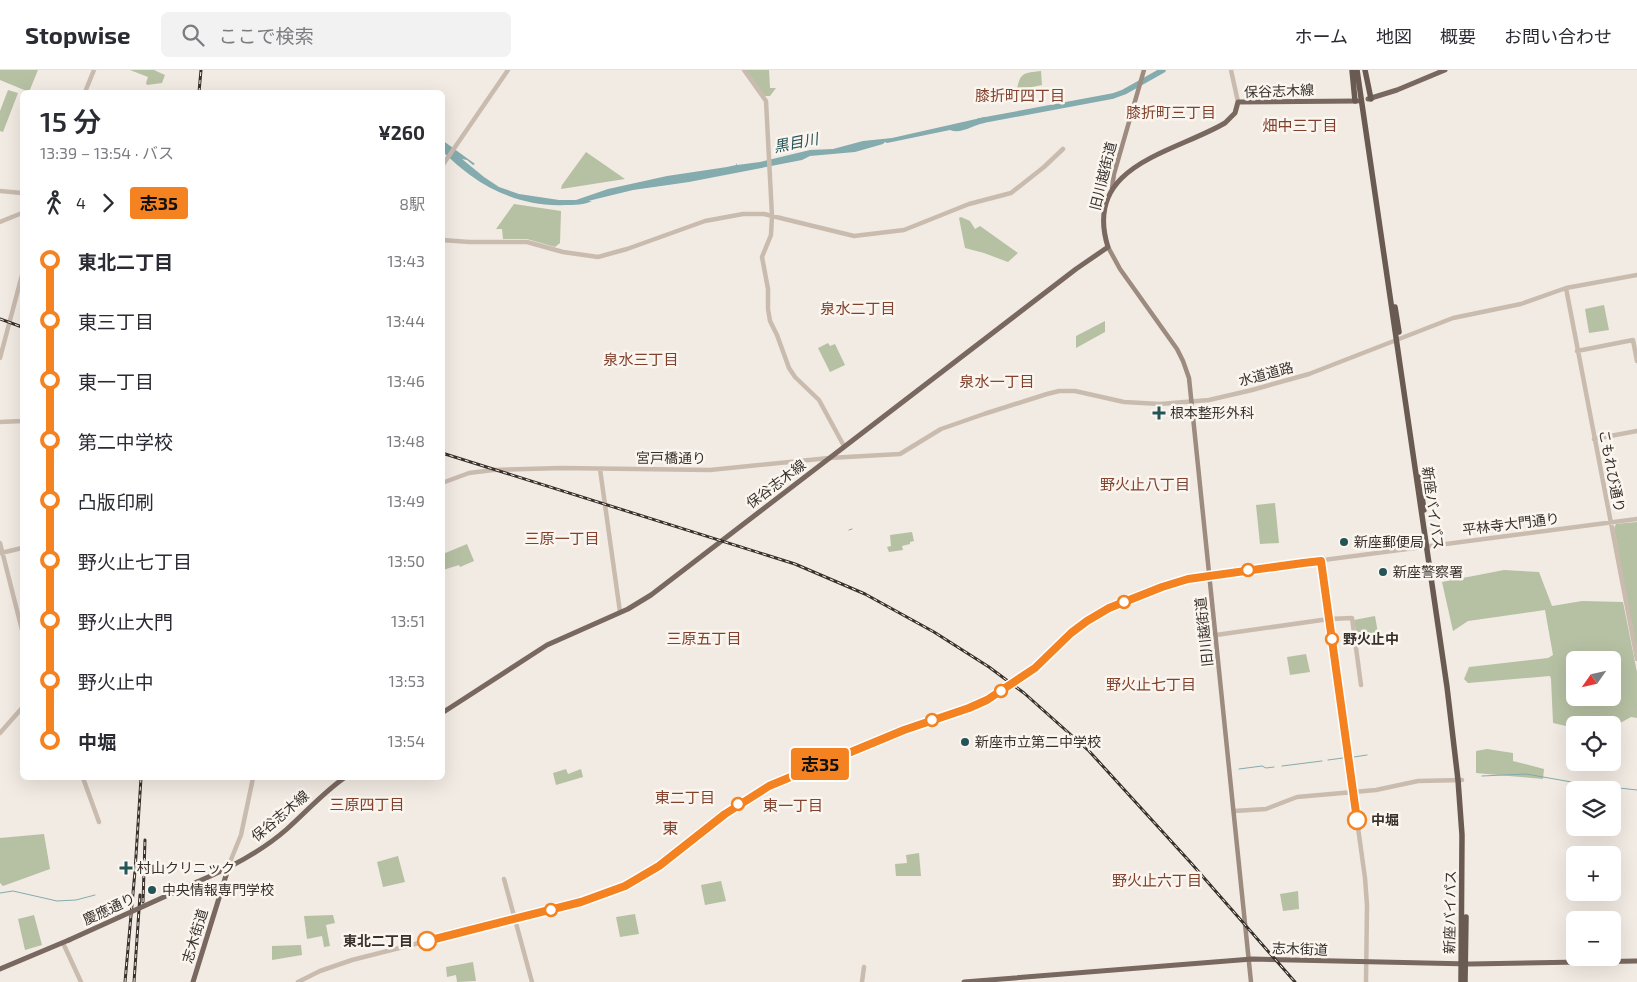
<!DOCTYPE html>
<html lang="ja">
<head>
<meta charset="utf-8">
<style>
	body { margin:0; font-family:"Exo 2","Noto Sans JP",sans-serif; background:#f2f2f3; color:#2b2b33; height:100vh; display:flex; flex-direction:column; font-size:19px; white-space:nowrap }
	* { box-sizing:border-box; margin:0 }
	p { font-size:16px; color:#7c7c81 }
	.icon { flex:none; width:28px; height:28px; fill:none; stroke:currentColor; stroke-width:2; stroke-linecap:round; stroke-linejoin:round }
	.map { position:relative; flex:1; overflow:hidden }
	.details { position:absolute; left:20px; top:20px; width:425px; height:690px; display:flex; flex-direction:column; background:#fff; border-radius:8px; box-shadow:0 5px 20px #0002 }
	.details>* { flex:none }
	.badge { padding:0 10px; border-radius:4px; font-size:18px; line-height:32px }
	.needle { width:32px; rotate:236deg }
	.buttons { position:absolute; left:1566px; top:581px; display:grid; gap:10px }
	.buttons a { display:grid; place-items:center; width:55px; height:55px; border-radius:8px; background:#fff; box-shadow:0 5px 20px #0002; font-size:25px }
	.map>.badge { position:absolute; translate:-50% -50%; box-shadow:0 0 0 2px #fff }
	.legs { display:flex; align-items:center; gap:8px; height:55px; padding:0 20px; font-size:16px }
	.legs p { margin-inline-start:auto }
	.head { display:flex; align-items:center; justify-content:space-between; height:85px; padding:0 20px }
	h1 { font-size:28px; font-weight:600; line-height:38px }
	ul { padding:0 20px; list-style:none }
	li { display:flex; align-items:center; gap:18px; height:60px; font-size:19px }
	li i { display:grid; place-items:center; width:8px; height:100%; margin:0 6px; background:currentColor }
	li i::after { content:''; width:12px; height:12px; margin:-6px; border:4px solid; border-radius:50%; background:#fff }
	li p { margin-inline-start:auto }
	li:first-child i { background:linear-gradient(#0000 50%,currentColor 0) }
	li:last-child i { background:linear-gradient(currentColor 50%,#0000 0) }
	header { display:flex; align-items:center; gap:30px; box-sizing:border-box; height:70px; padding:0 25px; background:#fff; border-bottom:1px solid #e1e1e2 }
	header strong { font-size:24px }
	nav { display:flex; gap:28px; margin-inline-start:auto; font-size:18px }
	.search { width:350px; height:45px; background:#f2f2f3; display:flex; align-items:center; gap:12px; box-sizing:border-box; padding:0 18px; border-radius:8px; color:#7c7c81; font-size:19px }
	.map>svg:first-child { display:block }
</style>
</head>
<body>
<header>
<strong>Stopwise</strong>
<div class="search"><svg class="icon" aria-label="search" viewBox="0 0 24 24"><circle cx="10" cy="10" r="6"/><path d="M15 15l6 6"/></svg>ここで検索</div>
<nav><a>ホーム</a><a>地図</a><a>概要</a><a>お問い合わせ</a></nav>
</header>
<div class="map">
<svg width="1637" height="912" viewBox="0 0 1637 912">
	<rect width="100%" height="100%" fill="#f2ebe3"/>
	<path fill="#b6c0a3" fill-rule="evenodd" d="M0,0h38l-9,22 -29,-12z
		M130,0h24l11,5 -3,8 -15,2 -1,-2 2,-6z
		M746,0h23l1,18h6l-6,8h-5z
		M1041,1l1,14 -25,5c3,-18 7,-17 24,-19z
		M8,20l10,3 -15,39 -3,-1v-20z
		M586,82l39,27 -64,10 1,-4z
		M514,134l47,7 -1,32 -5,4 -28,-8h-24l-1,-10h-6z
		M961,147l9,4 5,8 5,-3 38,27 -10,9 -24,-9 -19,-5 -6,-30z
		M1604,235l5,25 -20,3 -4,-24z
		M1105,251v11l-29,16v-12z
		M828,273l2,3 5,-2 10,21 -15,7 -12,-24z
		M1275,433l4,40 -19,1 -4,-39z
		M1637,452v132l-23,-126 2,-4z
		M912,462l2,9 -4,1v2l-8,2 1,4 -14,2 -2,-5 4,-1 -1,-11z
		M467,474l7,17 -14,6 -1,-2 -16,5v-16z
		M1504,500l35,2 13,34 30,-5 41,1 14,70v46l-6,-1 -18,10 -1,-2 -46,1 -13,-3 -2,-44 -1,-3 -82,7 -4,-4 5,-12 79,-9 5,-3 -8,-45 -77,11 -15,10 -11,-49zM1575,590h37v38h-37z
		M1375,546l4,23 -6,3 -15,1 -4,-23z
		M1306,584l4,18 -20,3 -3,-18z
		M1487,679l26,4v8l31,8 -1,10 -67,-6v-22z
		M566,699l2,5 13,-5 2,8 -27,8 -3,-12z
		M44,764l6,35 -47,17 -3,-3v-45z
		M919,783l2,23h-25l-1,-12 12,-1 -1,-8z
		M398,786l7,26 -22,5 -6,-25z
		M721,811l5,20 -21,4 -4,-20z
		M1298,821l1,18 -16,2 -3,-17z
		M635,844l4,20 -19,3 -4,-20z
		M34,845l8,30 -17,5 -7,-31z
		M333,845l2,8 -9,2 4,21 -6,1 -2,-11 -15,3 -3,-23z
		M301,875l1,10 -30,5v-14z
		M473,892l3,19 -19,1 -1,-7 -9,2 -1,-10z"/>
	<path fill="#84abad" d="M985,47v6c-11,1 -24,12 -35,7l-63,13 -2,-1 -2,2 -28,8 -45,4 -8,4 -113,22 -56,8 -45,11h4c-7,4 -18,4 -27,4 -34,2 -68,-10 -95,-30 -10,-7 -18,-15 -27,-23l-1,-12 33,24 -2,1 -6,-5 -5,-1 22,18 15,10 20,7 40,6h17l32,-11 59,-13 60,-9 9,-2 1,-2v2l23,-3 50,-12 23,-1 30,-8 29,-3z"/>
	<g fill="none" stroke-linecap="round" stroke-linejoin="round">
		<path stroke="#84abad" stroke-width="1" d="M849,460l3,-1
			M1354,687l13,-2
			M1328,690l15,-2
			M1282,696l40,-5
			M1239,699l23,-3 4,2 8,-1
			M1482,706l44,-2 57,10 54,6
			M0,823l13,-2 44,10 19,-1 19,-5"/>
		<path stroke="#84abad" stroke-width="5.5" d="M979,51l134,-25 11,-4 39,-22"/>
		<path stroke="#cabbaf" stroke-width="4.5" d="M744,0l22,31 6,115 -1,19 -9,22 6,32v20l2,12 7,14 12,33 6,9 24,23 25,46
			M1231,0l7,32
			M85,22l9,-22
			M442,96l66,-96
			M0,121l22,2
			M0,152l22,-9
			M442,170l27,2h58l36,10 35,5 29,-8 78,-28 38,-7h21l90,22 50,-6 65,-26 42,-11 33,-26 19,-18
			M1566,218l71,371
			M1577,281l56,-11 4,21
			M0,288l22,-83
			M0,352l22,-1
			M1594,369l43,-8
			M600,399l20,143
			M442,413l27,-10 24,-3 68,-2 149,2 119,-12 71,-4 41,-25 43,-15 63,-20 12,-3h16l49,11 36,2 49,-4 43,-10 57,-16 144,-56 68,-14 45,-16 71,-13
			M0,473l22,87
			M1,483l21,-5
			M1321,491l44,317 2,27 -1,77
			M1216,565l113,-16 23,-1 9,67
			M0,663l22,-25
			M83,708l16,44
			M1234,741l32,-2 31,-12 79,-7 42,-9 44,-1
			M228,797l13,-32 12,-57
			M504,809l28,103
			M63,873l18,39
			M298,912l22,-11 32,-11 229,-58 34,-12 36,-19 86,-66 41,-23 126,-52 65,-22 18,-8 48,-32 42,-40 23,-15 71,-29 38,-9 428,-56
			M862,912l2,-15"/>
		<path stroke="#9d8b80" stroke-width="4.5" d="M1112,118l2,-14 30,-104
			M1108,177l12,22 57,80 6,12 6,17 62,604"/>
		<path stroke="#79685f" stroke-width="5" d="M1368,29l29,-9 48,-20
			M442,643l105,-68 81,-36 23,-14 425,-326 32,-22c-26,-82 66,-94 117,-124l10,-10 3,-11 120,-1
			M197,812c33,-14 64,-30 90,-53 19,-17 36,-36 57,-51
			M0,899l69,-29
			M193,912l35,-113
			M964,912l288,-23 218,5 167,-3"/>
		<path stroke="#695a52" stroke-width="5.5" d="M1352,0l3,31
			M1357,0l90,617 11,93 4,55 -1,147
			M1365,0l6,29
			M1395,237l4,25
			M1419,407l5,33
			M1465,912l1,-65"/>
		<g stroke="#39312c" stroke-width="3">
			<path id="rail" d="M199,22l2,-22
				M0,249l22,8
				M442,383l353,111 70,30 69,38 55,35 35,26 65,58 102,112 104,119
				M143,832l2,-62
				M125,912l10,-111 6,-93
				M134,912l6,-87"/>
		</g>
		<use href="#rail" stroke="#faf5ef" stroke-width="1" stroke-dasharray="4" stroke-linecap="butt"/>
		<path stroke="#79685f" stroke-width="5" d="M69,870l128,-58"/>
	</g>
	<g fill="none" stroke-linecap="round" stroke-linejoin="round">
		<g stroke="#fff" stroke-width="11">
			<path id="line-1" d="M427,871l154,-39 44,-16 34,-20 66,-52 44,-28 135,-56 65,-22 18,-8 48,-32 36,-35 16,-12 22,-13 53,-21 26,-8 115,-16 18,-2 36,259"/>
		</g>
		<use href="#line-1" stroke="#f58220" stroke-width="8"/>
	</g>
	<g fill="#255457" stroke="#faf5ef" stroke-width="2">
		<path d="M1156.5 335.5h5v5h5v5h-5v5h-5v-5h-5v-5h5z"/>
		<circle cx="1344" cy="472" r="5"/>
		<circle cx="1383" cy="502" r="5"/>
		<circle cx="965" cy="672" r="5"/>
		<path d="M123.5 790.5h5v5h5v5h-5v5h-5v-5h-5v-5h5z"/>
		<circle cx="152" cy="820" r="5"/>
	</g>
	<g fill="#fff" stroke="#f58220" stroke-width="2.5">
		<circle cx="1248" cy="500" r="6"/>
		<circle cx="1124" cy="532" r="6"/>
		<circle cx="1332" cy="569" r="6"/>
		<circle cx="1001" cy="621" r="6"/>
		<circle cx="932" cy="650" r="6"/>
		<circle cx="738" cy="734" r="6"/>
		<circle cx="1357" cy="750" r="9"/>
		<circle cx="551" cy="840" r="6"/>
		<circle cx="427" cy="871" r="9"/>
	</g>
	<g text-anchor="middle" stroke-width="5" stroke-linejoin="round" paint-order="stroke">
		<g font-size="14" fill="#39312c" stroke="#faf5ef">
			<text transform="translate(1279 21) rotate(-2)" y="5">保谷志木線</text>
			<text transform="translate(1103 106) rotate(-76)" y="5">旧川越街道</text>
			<text transform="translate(1266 304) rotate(-15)" y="5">水道道路</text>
			<text x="671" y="393">宮戸橋通り</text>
			<text transform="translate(1612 401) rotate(79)" y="5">こもれび通り</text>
			<text transform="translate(776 414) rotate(-37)" y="5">保谷志木線</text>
			<text transform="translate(1433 438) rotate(82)" y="5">新座バイパス</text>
			<text transform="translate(1511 454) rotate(-7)" y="5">平林寺大門通り</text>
			<text transform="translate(1204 562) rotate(-96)" y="5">旧川越街道</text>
			<text transform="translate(280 746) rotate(-40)" y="5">保谷志木線</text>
			<text transform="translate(109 839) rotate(-25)" y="5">慶應通り</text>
			<text transform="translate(1450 842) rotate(-89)" y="5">新座バイパス</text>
			<text transform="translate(195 866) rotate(-73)" y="5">志木街道</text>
			<text transform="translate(1300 879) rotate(2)" y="5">志木街道</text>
		</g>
		<g font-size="14" fill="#39312c" stroke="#faf5ef" text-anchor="start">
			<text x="1170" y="348">根本整形外科</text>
			<text x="1354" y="477">新座郵便局</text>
			<text x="1393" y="507">新座警察署</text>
			<text x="975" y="677">新座市立第二中学校</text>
			<text x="137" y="803">村山クリニック</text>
			<text x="162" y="825">中央情報専門学校</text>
		</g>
		<g font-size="14" font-weight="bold" fill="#39312c" stroke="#faf5ef" text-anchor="start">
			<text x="1343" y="574">野火止中</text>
			<text x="1371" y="755">中堀</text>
			<text x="413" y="876" text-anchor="end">東北二丁目</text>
		</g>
		<g font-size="15" fill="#81412c" stroke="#faf5ef">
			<text x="1020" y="31">膝折町四丁目</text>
			<text x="1171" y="48">膝折町三丁目</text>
			<text x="1300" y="61">畑中三丁目</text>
			<text x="858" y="244">泉水二丁目</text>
			<text x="641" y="295">泉水三丁目</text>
			<text x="997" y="317">泉水一丁目</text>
			<text x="1145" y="420">野火止八丁目</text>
			<text x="562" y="474">三原一丁目</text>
			<text x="704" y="574">三原五丁目</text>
			<text x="1151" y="620">野火止七丁目</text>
			<text x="685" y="733">東二丁目</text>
			<text x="367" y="740">三原四丁目</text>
			<text x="793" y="741">東一丁目</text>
			<text x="1157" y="816">野火止六丁目</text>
		</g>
		<g font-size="15" font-style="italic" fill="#255457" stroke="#faf5ef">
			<text transform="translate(796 73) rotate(-11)" y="5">黒目川</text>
		</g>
		<g font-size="16" fill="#81412c" stroke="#faf5ef">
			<text x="670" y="764">東</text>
		</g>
	</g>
</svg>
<div class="buttons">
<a><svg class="needle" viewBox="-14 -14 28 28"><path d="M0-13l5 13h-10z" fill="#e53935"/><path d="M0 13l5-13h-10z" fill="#7c7c81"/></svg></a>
<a><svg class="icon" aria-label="locate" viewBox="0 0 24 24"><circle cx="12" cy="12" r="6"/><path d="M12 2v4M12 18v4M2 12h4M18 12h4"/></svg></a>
<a><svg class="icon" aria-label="layers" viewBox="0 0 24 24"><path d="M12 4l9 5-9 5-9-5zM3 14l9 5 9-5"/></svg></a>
<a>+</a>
<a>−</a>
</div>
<b class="badge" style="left:820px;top:694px;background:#f58220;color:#111">志35</b>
<section class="details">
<div class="head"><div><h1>15 分</h1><p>13:39 – 13:54 · バス</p></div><b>¥260</b></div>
<div class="legs"><svg class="icon" aria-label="walk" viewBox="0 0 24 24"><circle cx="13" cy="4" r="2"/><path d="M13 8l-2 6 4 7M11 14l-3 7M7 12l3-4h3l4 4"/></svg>4<svg class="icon" aria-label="forward" viewBox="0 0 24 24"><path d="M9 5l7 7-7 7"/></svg><b class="badge" style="background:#f58220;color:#111">志35</b><p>8駅</p></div>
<ul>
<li><i style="color:#f58220"></i><b>東北二丁目</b><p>13:43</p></li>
<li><i style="color:#f58220"></i><span>東三丁目</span><p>13:44</p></li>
<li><i style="color:#f58220"></i><span>東一丁目</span><p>13:46</p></li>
<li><i style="color:#f58220"></i><span>第二中学校</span><p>13:48</p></li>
<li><i style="color:#f58220"></i><span>凸版印刷</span><p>13:49</p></li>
<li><i style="color:#f58220"></i><span>野火止七丁目</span><p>13:50</p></li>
<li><i style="color:#f58220"></i><span>野火止大門</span><p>13:51</p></li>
<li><i style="color:#f58220"></i><span>野火止中</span><p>13:53</p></li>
<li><i style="color:#f58220"></i><b>中堀</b><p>13:54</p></li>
</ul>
</section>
</div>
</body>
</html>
